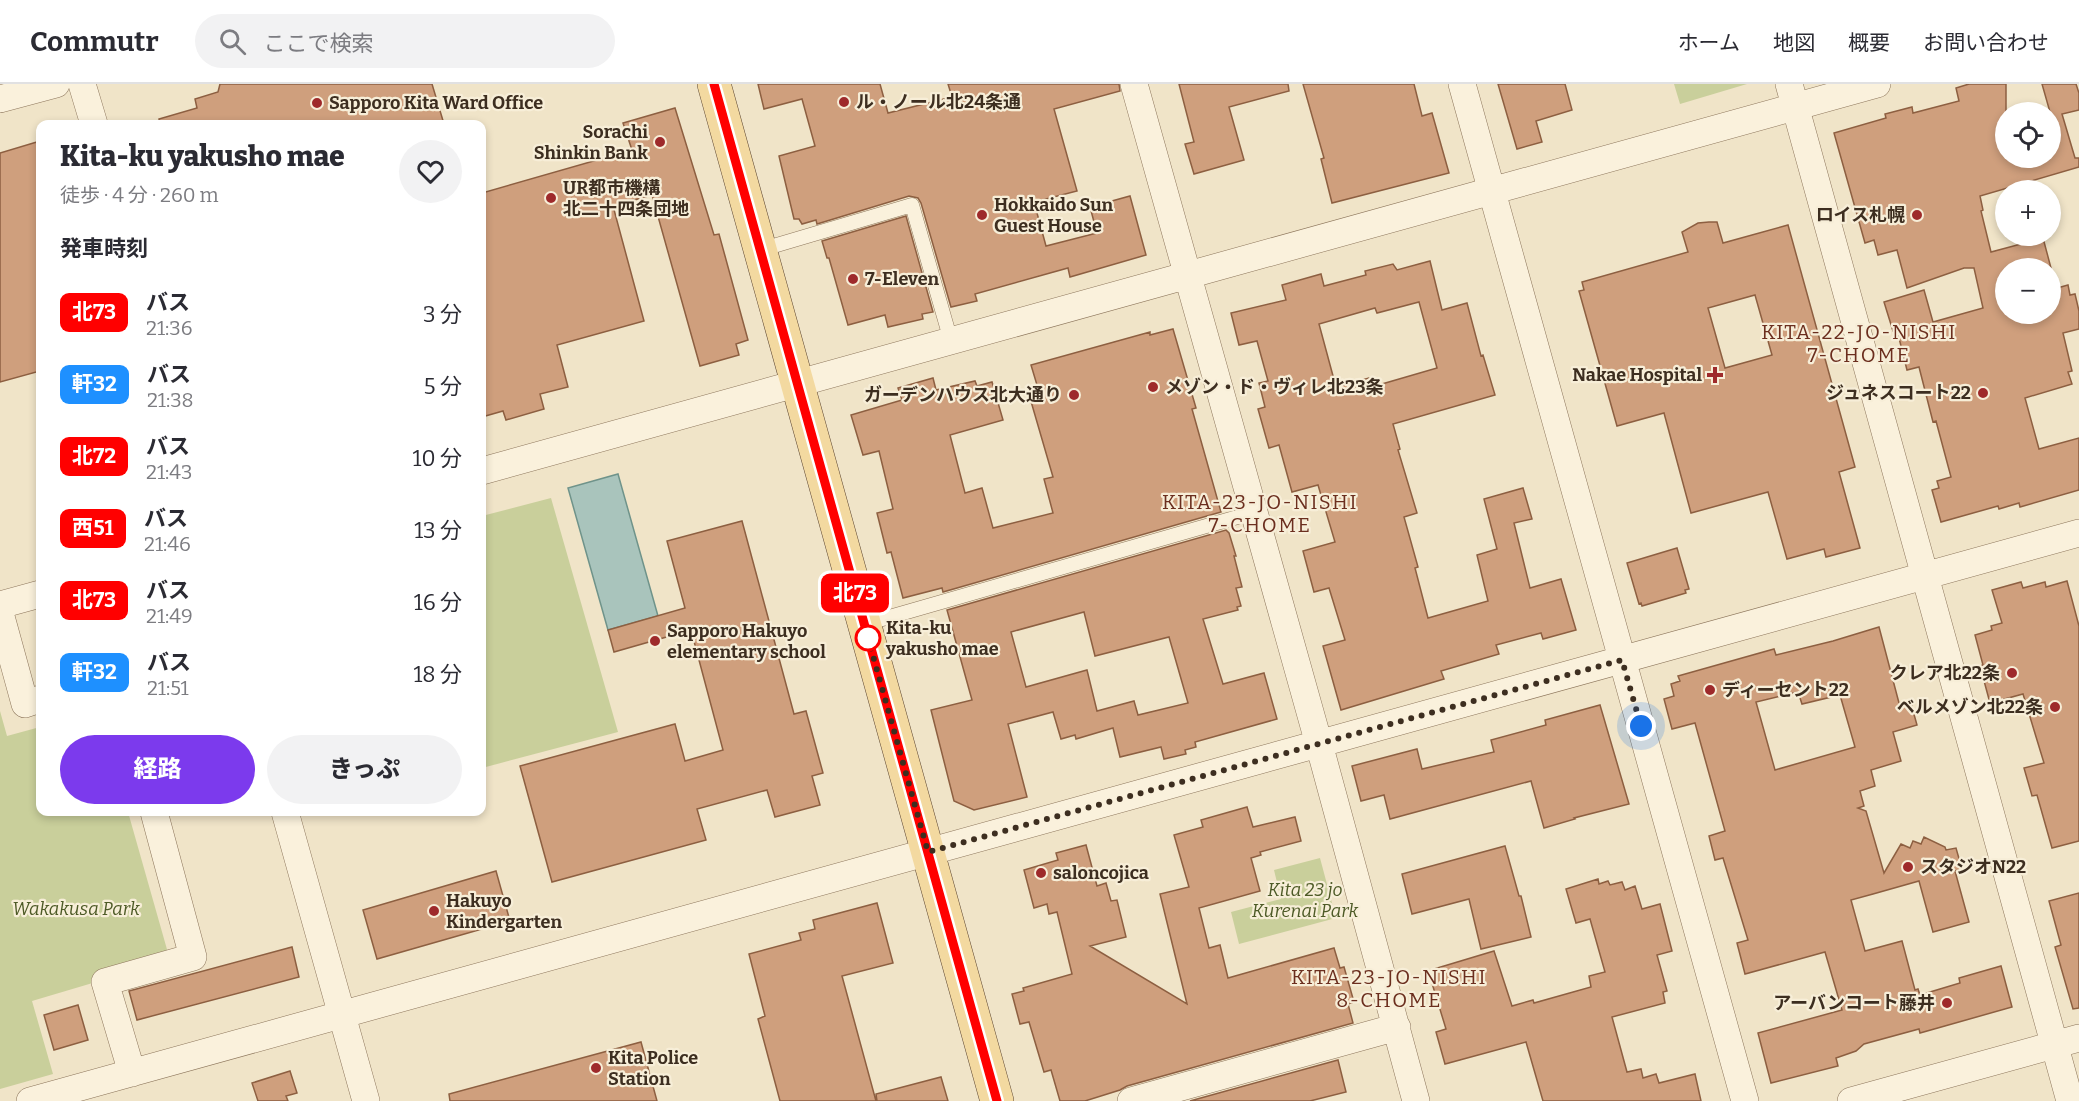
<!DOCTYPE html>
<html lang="ja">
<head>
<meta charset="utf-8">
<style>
	body { margin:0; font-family:Bitter,"Noto Sans JP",serif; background:#f2f2f3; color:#2b2b33; height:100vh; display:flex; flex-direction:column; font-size:22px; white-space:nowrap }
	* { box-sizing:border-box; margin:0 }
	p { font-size:20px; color:#7c7c81 }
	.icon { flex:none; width:33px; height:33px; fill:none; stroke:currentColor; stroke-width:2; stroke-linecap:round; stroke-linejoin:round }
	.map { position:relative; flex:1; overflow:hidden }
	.details { position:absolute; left:36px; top:36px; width:450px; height:696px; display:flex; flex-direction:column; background:#fff; border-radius:12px; box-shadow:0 3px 9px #0003 }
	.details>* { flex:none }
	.badge { padding:0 12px; border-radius:9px; font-size:21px; line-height:39px }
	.fabs { position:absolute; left:1995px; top:18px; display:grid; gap:12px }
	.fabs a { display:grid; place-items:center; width:66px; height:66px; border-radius:50%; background:#fff; box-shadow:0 3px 9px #0003; font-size:30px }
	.you { position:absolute; width:30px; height:30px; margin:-15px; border:4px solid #fff; border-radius:50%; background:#1a73e8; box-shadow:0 0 0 9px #1a73e833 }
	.map>.badge { position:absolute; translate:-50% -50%; box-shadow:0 0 0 3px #fff }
	h2 { padding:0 24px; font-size:22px; line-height:54px }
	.round { display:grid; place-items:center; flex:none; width:63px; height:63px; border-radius:32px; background:#f2f2f3 }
	.overview { display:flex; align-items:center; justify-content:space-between; height:102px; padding:0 24px }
	h1 { font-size:28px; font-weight:800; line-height:45px }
	.action { display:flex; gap:12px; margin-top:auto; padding:12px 24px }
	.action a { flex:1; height:69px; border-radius:36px; background:#7c3aed; color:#fff; font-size:24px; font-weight:800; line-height:69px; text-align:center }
	.action a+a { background:#f2f2f3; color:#2b2b33 }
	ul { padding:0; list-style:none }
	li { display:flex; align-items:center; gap:18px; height:72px; padding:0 24px }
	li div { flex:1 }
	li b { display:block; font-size:22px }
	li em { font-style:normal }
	li .badge { min-width:66px; font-weight:700; text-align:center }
	header { display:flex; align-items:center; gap:36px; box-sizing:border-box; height:84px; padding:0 30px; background:#fff; border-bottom:2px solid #e1e1e2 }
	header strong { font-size:28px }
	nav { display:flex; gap:33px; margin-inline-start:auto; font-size:21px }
	.search { width:420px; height:54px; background:#f2f2f3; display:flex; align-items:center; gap:15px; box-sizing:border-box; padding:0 21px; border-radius:33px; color:#7c7c81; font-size:22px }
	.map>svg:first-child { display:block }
</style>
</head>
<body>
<header>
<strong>Commutr</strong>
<div class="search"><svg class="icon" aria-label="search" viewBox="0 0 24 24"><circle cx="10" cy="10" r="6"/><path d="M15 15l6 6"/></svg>ここで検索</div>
<nav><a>ホーム</a><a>地図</a><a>概要</a><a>お問い合わせ</a></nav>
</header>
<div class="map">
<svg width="2079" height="1017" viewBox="0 0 2079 1017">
	<rect width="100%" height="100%" fill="#f0e4c8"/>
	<path fill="#c9cf9b" d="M1674,0h73l-67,20z
		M551,414l67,234 -136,36v-252z
		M0,627l7,25 33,-9v85h88l42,148 -138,41 21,73 -53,15z
		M1320,774l16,60 -97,26 -8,-32 50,-13 -7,-29z"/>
	<path fill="#a9c4bc" stroke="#6f938a" stroke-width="1.5" d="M618,390l40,142 -50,14 -40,-142z"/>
	<path fill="#cf9f7d" stroke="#8d5f41" stroke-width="1.5" fill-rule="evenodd" d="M220,0h212l12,40h-284l-1,-5 38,-11 -2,-9 23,-7z
		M758,0h122l8,29 64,-16 -4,-13h171l1,7 -66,18 23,82 -43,11 12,44 51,-13 -7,-26 40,-11 16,59 -76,22 -2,-9 -93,26 2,7 -26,6 -30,-104 -3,-5 -9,-2 -92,28 -1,-4 -14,4 -3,-5h-5l-15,-63 36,-10 -13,-47 -38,10z
		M1179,0h109l1,7 -60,16 15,53 -50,14 -9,-30 9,-2z
		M1303,0h111l8,32 10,-3 17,60 -117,30 -11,-44 3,-1z
		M1498,0h67l7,26 -36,11 6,21 -25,7z
		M1969,0h37v74h44v-46l-8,-28h34l3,9v17l-17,4 13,44h4v9l-99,29 3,14 -2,1 10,41 52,-14 8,30h-45v46h44v-24l18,-5 2,10 5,-1 4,17v18l-16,4 9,38 -4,1 4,12 -47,14 14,51 40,-11v52l-59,17 -1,-4 -20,6 -1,-3 -57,16 -9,-32 7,-2 -2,-7 14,-4 -15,-56 -3,1 -14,-55 -12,3 -10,-40 -4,1 -9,-29 40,-12 9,32 50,-14 -9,-40h-10l-57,20 -10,-38 -19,5 -4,-15 -9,3 -31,-110 52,-15 -1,-4 27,-7 1,6 46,-12 -3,-13z
		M675,24l39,127 5,-1 29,106 -12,4 3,11 -39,11 -48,-171 -39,11 31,115 -87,24 11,42 -28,7 4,15 -38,11 -3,-9 -21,6v-224l150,-43 -9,-27z
		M40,57v230l-40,11v-229z
		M906,132l27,96 -11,2 1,5 -35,8 -3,-12 -37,10 -19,-67h-2l-5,-17z
		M1709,138h8l6,21 65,-18 67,242 -16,5 21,76 -34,9 -2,-8 -37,10 -19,-67 -77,21 -27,-100 -47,13 -38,-135 5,-1 -2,-8 106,-30 -6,-20 16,-9zM1755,211l17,60 -47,13 -17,-60z
		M1430,177l12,49 25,-7 14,53 2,-1 12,40 -102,29 7,25 -2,1 19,63 -13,4 14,50 -3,1 13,50 60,-17 -11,-46 20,-6 -13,-50 39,-11 9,31 -18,4 16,65 31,-9 15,51 -33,9 -2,-6 -45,12 3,9 -58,17 3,8 -103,31 -18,-64 22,-6 -16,-52 -15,4 -11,-41 32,-9 -17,-57 -26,7 -13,-47 -10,3 -11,-39 7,-2 -6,-24 9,-2 -11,-40 -18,4 -8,-32 55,-13 -4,-15 39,-11 3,12 42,-11 -1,-4 28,-7 4,6zM1419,218l18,66 -62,18 -2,-9 -37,10 -17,-63 56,-16 2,5z
		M1173,245l23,79 -4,1 29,103 -278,80 -1,-4 -39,10 -12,-46 -4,1 -10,-40 16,-4 -14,-58 -16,4 -12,-40 51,-15 -4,-12 35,-10 3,12 39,-9 2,5 15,-4 11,38 -53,15 15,58 17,-5 11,40 60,-15 -9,-34 9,-2 -23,-79 10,-3 -9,-30 119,-33v3z
		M742,437l52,193 12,-3 17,62 -11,3 8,29 -45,12 -8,-27 -70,19 9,31 -154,42 -32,-116 155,-42 10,37 38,-11 -32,-120 -77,22 -6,-22 77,-22 -18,-67z
		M1226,446l3,3 7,23h-2l8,31 -6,1 5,18 -4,1 1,3 -35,9 20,65 41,-11 13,46 -82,23 1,5 -11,3 1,4 -22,5 -3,-12 -41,10 -7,-29 -37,11 -1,-4 -14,4 -8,-27 -45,12 19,73 -53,13 -20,-9 -23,-91 41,-10 -25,-90zM1084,528l11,44 74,-19 19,66 -50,12 -4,-14 -37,10 -10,-41 -61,17 -15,-55z
		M1677,464l12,41 -4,1 1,3 -44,13 -1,-3 -2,1 -12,-41z
		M2067,497l12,45v215l-27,7 -15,-53 -5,1 -8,-28 20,-5 -21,-69 -33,9 -10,-37 3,-1 -8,-30 17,-5 -1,-4 11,-3 -10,-33 29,-8 2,6 22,-6 1,5z
		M1879,543l20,76 11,-3 7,25 -24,7 8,29 -30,9 4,16 -15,5 4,15 -6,2 8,3 18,62 17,-29 9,4 3,-7 8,3 3,-7 21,10 1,3 10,-2 6,21 -7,2 14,51 -36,10 -14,-51 -46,13 -22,6 14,51 37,-10 13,49 3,-1 2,6 40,-12 -1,-5 42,-12 11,41 -92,26 -1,-4 -55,15 -8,7 -20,7 2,8 -67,17 -13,-50 84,-23 -17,-58 -80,22 -8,-31 11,-3 -25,-82 -8,2 -6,-24 16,-5 -30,-108 -23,6 -8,-30 10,-3 -3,-12 9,-3 -2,-5 96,-27 2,6 57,-14zM1798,608l4,12 38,-9 15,52 -80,23 -19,-68z
		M1600,621l29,99 -55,14 1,1 -31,9 -13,-47 -141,38 -6,-24 -23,6 -9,-35 65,-17 5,20 72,-17 -3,-12 55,-15 -1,-5z
		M1247,723l6,20 42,-10 6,24 -41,11 1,3 -10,3 9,33 -61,17 10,40 11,-3 8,33 106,-30 6,20 4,-1 10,35 -6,2 5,19 -226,63 -7,4 -35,11h-25l-9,-31 -7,2 -15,-50 -9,2 -8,-30 12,-3 -1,-3 49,-14 -15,-62 -8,2 -2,-10 -13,4 -10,-38 34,-10 -2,-7 30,-8 11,41 9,-3 5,18 6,-1 9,37 -36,9 97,58 -27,-110 29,-7 -15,-52 29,-8 -2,-7z
		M1505,762l14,50h2l10,41 -50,12 -12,-50 -57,15 -10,-40z
		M496,787l14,50 -133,38 -14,-49z
		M1598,795l1,5 9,-3 2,4 12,-3 3,8 10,-4 7,23 18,-5 12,47 -15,4 10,36 -4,1 2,11 -53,14 15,55 14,-3 2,9 13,-4 3,9 36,-9 6,27h-158l-17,-59 -81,22 -9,-32 10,-3 -15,-49 6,-2 -3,-9 60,-18 18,55 21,-6 1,3 57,-16 -2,-11 16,-4 -15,-53 -14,4 -10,-34z
		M2079,809v115l-6,1 -18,-62 6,-2 -12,-44z
		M877,819l16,60 -51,13 34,125h-96l-22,-82 7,-3 -16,-62 52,-14 -2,-7 16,-4 -2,-9z
		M292,863l7,30 -162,43 -8,-29z
		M78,921l10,35 -34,10 -10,-35z
		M641,958l16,59h-207l-1,-7z
		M1338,976l8,32 -36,9h-120z
		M290,987l7,22 -11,3 2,5h-30l-6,-18z
		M941,993l7,24h-71l-1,-7z"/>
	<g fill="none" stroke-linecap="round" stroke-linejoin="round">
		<g stroke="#8d765c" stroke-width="15">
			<path id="lane" d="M760,166l152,-45 39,136
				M865,540l390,-112"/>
		</g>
		<g stroke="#8d765c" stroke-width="28">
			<path id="street" d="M82,0l12,40
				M1134,0l185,660 97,357
				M1462,0l283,1017
				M1789,0l281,1017
				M0,15l56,-15
				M482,387l1395,-387
				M0,521l40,-11
				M0,529l25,91 15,-5
				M285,728l81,289
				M132,989l-27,-91 88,-25 -39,-145
				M30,1017l2049,-568
				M1131,1017l266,-74
				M1851,1017l228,-63"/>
		</g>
		<g stroke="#5b4430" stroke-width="34">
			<path id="primary" d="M714,0l283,1017"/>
		</g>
		<use href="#lane" stroke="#faf1dc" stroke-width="14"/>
		<use href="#street" stroke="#faf1dc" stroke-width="27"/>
		<use href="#primary" stroke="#f3d9a0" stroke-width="33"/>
	</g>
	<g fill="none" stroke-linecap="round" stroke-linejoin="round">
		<g stroke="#fff" stroke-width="14">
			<path id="line" d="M714,0l283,1017"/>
		</g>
		<use href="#line" stroke="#f00" stroke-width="9"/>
		<path stroke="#3d2e20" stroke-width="6" stroke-dasharray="0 10.8" d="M868,554l60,214 694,-192 19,66"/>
	</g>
	<g fill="#9e2a2b" stroke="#f7eed8" stroke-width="2">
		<circle cx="844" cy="18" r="6"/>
		<circle cx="317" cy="19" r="6"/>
		<circle cx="660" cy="58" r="6"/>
		<circle cx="551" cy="114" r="6"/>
		<circle cx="982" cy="131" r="6"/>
		<circle cx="1917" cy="131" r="6"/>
		<circle cx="853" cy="195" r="6"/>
		<path d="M1712 282h6v6h6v6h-6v6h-6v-6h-6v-6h6z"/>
		<circle cx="1153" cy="303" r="6"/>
		<circle cx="1983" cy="309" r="6"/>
		<circle cx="1074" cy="311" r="6"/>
		<circle cx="655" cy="557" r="6"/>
		<circle cx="2012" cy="589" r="6"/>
		<circle cx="1710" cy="606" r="6"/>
		<circle cx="2055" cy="623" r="6"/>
		<circle cx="1908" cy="783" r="6"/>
		<circle cx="1041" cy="789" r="6"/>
		<circle cx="434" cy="827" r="6"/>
		<circle cx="1947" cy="919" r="6"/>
		<circle cx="596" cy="984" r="6"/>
	</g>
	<circle fill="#fff" stroke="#f00" stroke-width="3" cx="868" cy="554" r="12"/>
	<g text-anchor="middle" stroke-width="4.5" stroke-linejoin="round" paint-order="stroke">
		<g font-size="18" font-weight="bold" fill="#3d2e20" stroke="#f7eed8" text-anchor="start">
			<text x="856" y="24">ル・ノール北24条通</text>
			<text x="329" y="25">Sapporo Kita Ward Office</text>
			<text x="648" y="54" text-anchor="end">Sorachi<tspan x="648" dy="21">Shinkin Bank</tspan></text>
			<text x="563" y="110">UR都市機構<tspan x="563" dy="21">北二十四条団地</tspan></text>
			<text x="994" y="127">Hokkaido Sun<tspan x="994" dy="21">Guest House</tspan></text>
			<text x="1905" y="137" text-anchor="end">ロイス札幌</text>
			<text x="865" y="201">7-Eleven</text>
			<text x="1702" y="297" text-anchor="end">Nakae Hospital</text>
			<text x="1165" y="309">メゾン・ド・ヴィレ北23条</text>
			<text x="1971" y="315" text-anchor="end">ジュネスコート22</text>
			<text x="1062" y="317" text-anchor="end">ガーデンハウス北大通り</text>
			<text x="667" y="553">Sapporo Hakuyo<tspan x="667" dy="21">elementary school</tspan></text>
			<text x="2000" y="595" text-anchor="end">クレア北22条</text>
			<text x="1722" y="612">ディーセント22</text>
			<text x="2043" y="629" text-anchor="end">ベルメゾン北22条</text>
			<text x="1920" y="789">スタジオN22</text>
			<text x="1053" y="795">saloncojica</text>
			<text x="446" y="823">Hakuyo<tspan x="446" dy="21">Kindergarten</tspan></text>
			<text x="1935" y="925" text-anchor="end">アーバンコート藤井</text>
			<text x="608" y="980">Kita Police<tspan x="608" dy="21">Station</tspan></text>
		</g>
		<g font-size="18" font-weight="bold" fill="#3d2e20" stroke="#f7eed8" text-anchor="start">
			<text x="886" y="550">Kita-ku<tspan x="886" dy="21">yakusho mae</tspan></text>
		</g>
		<g font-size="18" font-style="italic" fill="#4d5a26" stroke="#f7eed8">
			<text x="1305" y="812">Kita 23 jo<tspan x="1305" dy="21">Kurenai Park</tspan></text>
			<text x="76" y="831">Wakakusa Park</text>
		</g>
		<g font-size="20" letter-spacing="1.5" fill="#6b2e1e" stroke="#f7eed8">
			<text x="1859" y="255">KITA-22-JO-NISHI<tspan x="1859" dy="23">7-CHOME</tspan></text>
			<text x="1260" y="425">KITA-23-JO-NISHI<tspan x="1260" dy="23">7-CHOME</tspan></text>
			<text x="1389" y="900">KITA-23-JO-NISHI<tspan x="1389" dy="23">8-CHOME</tspan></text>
		</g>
	</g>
</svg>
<div class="fabs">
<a><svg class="icon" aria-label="locate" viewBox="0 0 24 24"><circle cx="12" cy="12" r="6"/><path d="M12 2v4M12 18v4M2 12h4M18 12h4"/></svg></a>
<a>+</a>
<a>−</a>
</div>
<div class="you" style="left:1641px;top:642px"></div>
<b class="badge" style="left:855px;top:509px;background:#f00;color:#fff">北73</b>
<section class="details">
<div class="overview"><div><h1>Kita-ku yakusho mae</h1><p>徒歩 · 4 分 · 260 m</p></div><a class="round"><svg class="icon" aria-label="heart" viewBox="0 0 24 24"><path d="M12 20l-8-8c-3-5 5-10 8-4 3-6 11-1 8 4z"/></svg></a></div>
<h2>発車時刻</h2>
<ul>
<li><span class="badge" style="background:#f00;color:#fff">北73</span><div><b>バス</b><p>21:36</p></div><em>3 分</em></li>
<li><span class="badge" style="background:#1e90ff;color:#fff">軒32</span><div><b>バス</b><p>21:38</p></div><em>5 分</em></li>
<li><span class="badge" style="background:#f00;color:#fff">北72</span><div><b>バス</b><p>21:43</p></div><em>10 分</em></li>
<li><span class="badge" style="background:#f00;color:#fff">西51</span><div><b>バス</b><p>21:46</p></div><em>13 分</em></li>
<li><span class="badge" style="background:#f00;color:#fff">北73</span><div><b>バス</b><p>21:49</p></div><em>16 分</em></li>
<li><span class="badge" style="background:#1e90ff;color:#fff">軒32</span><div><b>バス</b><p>21:51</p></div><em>18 分</em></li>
</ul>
<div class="action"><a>経路</a><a>きっぷ</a></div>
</section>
</div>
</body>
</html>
